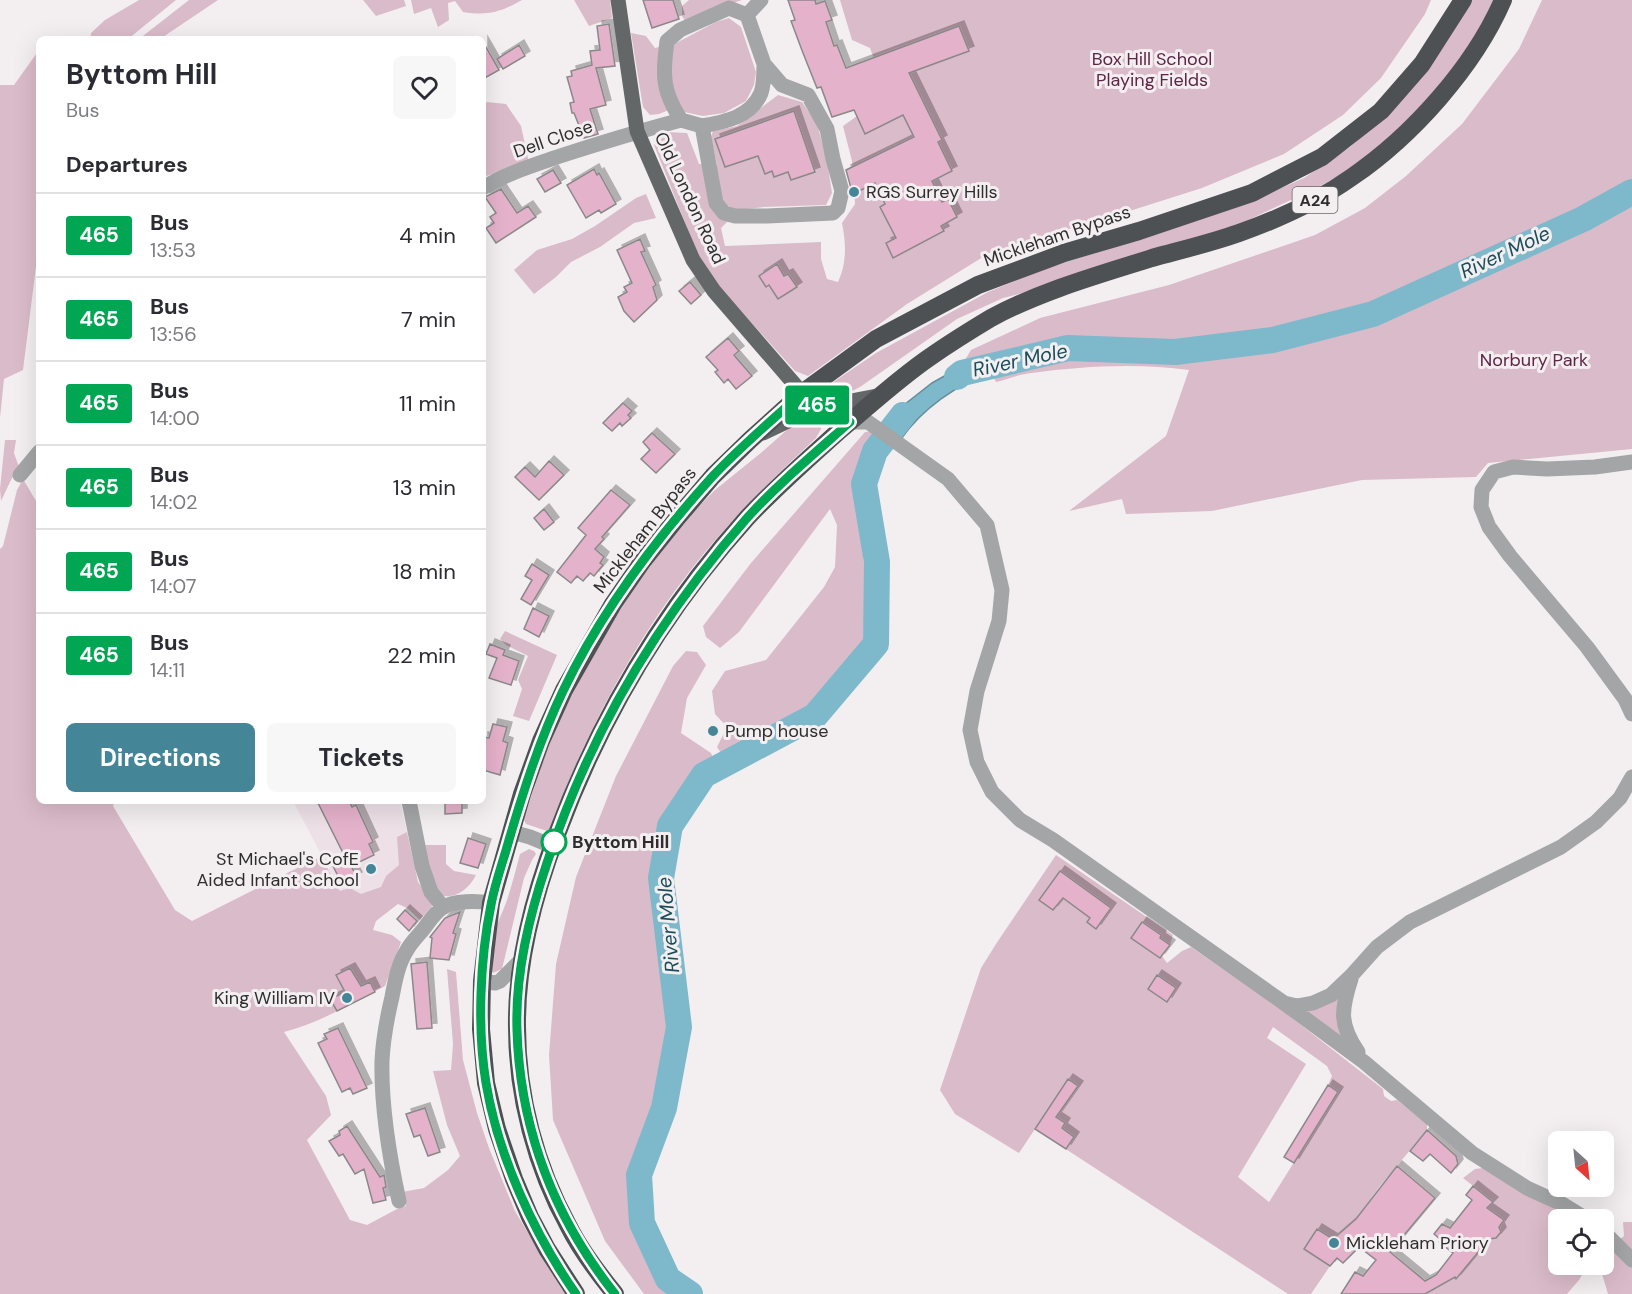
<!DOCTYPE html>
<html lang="en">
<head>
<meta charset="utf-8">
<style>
	body { margin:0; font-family:"DM Sans",sans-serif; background:#f7f7f7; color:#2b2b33; height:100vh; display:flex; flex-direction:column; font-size:22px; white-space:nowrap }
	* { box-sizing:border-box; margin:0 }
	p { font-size:20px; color:#7c7c81 }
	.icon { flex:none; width:33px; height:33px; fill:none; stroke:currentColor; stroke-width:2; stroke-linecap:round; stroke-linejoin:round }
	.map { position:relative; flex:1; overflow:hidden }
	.details { position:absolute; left:36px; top:36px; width:450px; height:768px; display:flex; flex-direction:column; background:#fff; border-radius:9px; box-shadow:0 6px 24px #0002 }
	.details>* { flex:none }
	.badge { padding:0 12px; border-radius:4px; font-size:21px; line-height:39px }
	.needle { width:39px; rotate:153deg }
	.fabs { position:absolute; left:1548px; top:1131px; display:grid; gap:12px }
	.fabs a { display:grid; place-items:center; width:66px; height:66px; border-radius:9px; background:#fff; box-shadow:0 6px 24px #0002; font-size:30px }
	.map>.badge { position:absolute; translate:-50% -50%; box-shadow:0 0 0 3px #fff }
	h2 { padding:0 30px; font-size:22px; line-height:54px }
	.round { display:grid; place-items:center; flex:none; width:63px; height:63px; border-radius:9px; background:#f7f7f7 }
	.summary { display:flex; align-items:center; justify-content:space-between; height:102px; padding:0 30px }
	h1 { font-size:28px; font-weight:700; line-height:45px }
	.action { display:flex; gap:12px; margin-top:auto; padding:12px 30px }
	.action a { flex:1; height:69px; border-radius:9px; background:#448597; color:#fff; font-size:24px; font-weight:700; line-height:69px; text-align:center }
	.action a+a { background:#f7f7f7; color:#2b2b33 }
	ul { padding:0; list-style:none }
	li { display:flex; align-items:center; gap:18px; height:84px; padding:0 30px; border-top:2px solid #e1e1e2 }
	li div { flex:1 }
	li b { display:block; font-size:22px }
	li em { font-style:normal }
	li .badge { min-width:66px; font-weight:700; text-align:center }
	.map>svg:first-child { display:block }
</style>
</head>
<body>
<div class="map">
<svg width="1632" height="1294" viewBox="0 0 1632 1294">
	<defs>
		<filter id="shadow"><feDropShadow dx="5" dy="-5" stdDeviation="0" flood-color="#0004"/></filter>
	</defs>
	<rect width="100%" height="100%" fill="#f3eff1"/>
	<path fill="#ede1e7" d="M293,801h107l18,82 -65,32z"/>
	<path fill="#dabbc9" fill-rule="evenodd" d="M139,0h37l-48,39h-38l1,-6 14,-13z
		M189,0h29l-58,39h-21z
		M363,0h41l2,6 -30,10z
		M411,0h111c-21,12 -34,16 -59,12l-8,-11 -7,2 1,17 -11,7 -7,-19 -17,6z
		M574,0h36l2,18 -23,8z
		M689,0h53l-23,8 -32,16 -5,-8v-10z
		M840,0h591l-6,14 -44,64 -38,37 -59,39 -82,34 -85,27 -126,37 -84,52 -99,72 -13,-5 -77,-85 -18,-26 -46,-115 4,-6 9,-7 20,1 12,31 18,1 -6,-28 2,-6 24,-5 41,-31 24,7 15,22 10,36 5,33 -6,12 -62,2 -25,3 -18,18 4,18 96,-4v17l6,20 11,3c9,-19 8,-39 4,-59l13,-19 -3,-43 -9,-35 14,-10 28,-28 -15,-40 -18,-8z
		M1469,0h27c-36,71 -84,127 -150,171 -34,22 -72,35 -107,54l-191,62 -45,11 -46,21 -97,68 -23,12 -11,-3 -3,-7 53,-36 112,-61 54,-22 208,-68 54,-24 46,-31 44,-38z
		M1542,0h90v449l-144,14 -12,14 -114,3 -150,31 -86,3 -4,-15 -53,12 97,-75 23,-66c-51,-7 -106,-4 -157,3 -12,1 -24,6 -36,9l-11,-20 -20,-2 6,-10 69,-32 129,-33 146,-50 50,-27 41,-32 56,-52 57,-75z
		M729,18l12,9 15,45 -2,13 -8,16 -22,12 -21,3 -19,-4 -5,-6 -20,8 -9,1 -7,-8 -12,-74 15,3 9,12 23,-6 38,-20z
		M39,50v193l-16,127 -19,9 -4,39v-333h14z
		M487,102l19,2 15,22 8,37 -46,14v-72z
		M646,194l10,24 -22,5 -34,24 -29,15 -15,15 -22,17 -20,-24 23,-20 35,-11 23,-13 41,-28z
		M812,417l8,5 1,7 -5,9c-45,42 -88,84 -126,133 -44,56 -80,119 -110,184 -12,25 -20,51 -30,77l-24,-8 -4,-8 24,-67 30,-68 70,-114 39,-47 30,-30 47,-38 34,-30z
		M872,431l5,4 -23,40 12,106 -3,60 -57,70 -83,45 -6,-9 10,-20 -12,-13 -3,-23 13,-20 41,-11 58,-73 11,-20 2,-42 -7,-16 -91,123 -19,16 -14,-11 -3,-11 48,-63 114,-131z
		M5,440h11l-2,13 5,14 -8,13 -10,21 -1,-12z
		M23,479l16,27v295h76l-2,5 62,104 17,11 129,-65 19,35 10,-3 11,6 20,-7 5,-11 13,-11 -2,-28 10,-5 11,50 12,16 2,8 -12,14 -13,-12 -9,-4 -22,17 -3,9 19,5 9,7 -16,44c-33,17 -65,37 -101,46l42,64 5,19 -24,25 43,80 17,5 30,-16 9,-3 -4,-14 22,-4 24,-18 12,-14 -13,-31 -14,-54 18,-1 2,-26 -6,-75 9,3 7,88 14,53 12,35 26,63 29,49 24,34h-568v-745l3,-3 14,-56z
		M505,631l52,24 -28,66 -16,-5 9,-27 -4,-9 10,-24 -22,-11 -6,-6z
		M686,651l11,1 9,13 -19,33 -6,35 30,20 3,7 -21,13 -17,21 -13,32 -12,50 4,42 15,101 -13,81 -20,55 -6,35 6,48 21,40 23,16h-37l-39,-53 -52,-121 -4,-65 7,-91 20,-87 40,-101 57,-110z
		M424,845h22v19l8,7 22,4c-7,14 -21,25 -36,20l-10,-18z
		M529,849l5,2 2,3 -4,6 -8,18 -22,91 -9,4c-12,-19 7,-53 14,-73 5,-15 9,-31 13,-46z
		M1056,855l117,80 -3,10 -8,11 5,7 15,-12 9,-4 87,60 105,82 1,7 7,5 6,-1 30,24v6l-47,56 -24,33 -23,20 -16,-10 -13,20 26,17 -19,28h-23l-253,-165 -16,24 -64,-39 -15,-24 41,-122 15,-24zM1273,1027l54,39 5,10 -4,9 10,7 -69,110 -31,-25 68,-113 -39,-26z
		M1342,994l3,46 -48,-32z
		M1483,1168l87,48 4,3 -16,1v44l30,1 -9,15 -12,14h-142l30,-17 2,1 30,-38 -15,-13 20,-26 -29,-23 12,-9z
		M1623,1222h9v72h-24l-6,-20 2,-22 20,-16z"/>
	<path fill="#7db9cb" stroke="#668f9c" stroke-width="1.5" d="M971,361l14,1 6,11c-34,11 -69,36 -90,66l-20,-13 19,-18 32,-25z"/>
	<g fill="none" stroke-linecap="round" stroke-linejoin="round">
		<path stroke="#7db9cb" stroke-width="26" d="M957,377l5,-4 106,-25 107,4 98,-12 100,-26 210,-95 49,-27
			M690,1294l-22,-15 -26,-56 -3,-48 25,-67 15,-81 -18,-149 9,-52 34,-51 111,-59 61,-72 1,-82 -13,-78 11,-33 28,-36"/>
	</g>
	<path fill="#e5b2cb" stroke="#8b8889" stroke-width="1.5" filter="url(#shadow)" d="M643,0h30l6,19 -27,9z
		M788,0h27l1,4 9,-3 7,19 -6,2 8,24 3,-1 9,23 113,-42 10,25 -60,22 33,67 -4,2 14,29 -20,10 10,21 6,-3 9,18 -16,9 3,5 -51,27 -7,-15 10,-5 -16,-31 5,-3 -10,-21 -24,12v-7l-5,-18 68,-33 -11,-22 -38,19 -11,-24 -22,7 -11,-30 -4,1 -14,-35 -12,-32 4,-1z
		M609,24l6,42 -19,2 10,37 -16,4 8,25 -14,4 -10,-25h-2l-2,-10 4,-1 -7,-25 5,-1 -1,-5 21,-6 -2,-14 10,-1 -3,-24z
		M483,42l16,28 -16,9z
		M519,45l6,11 -22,13 -6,-10z
		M794,111l21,61 -24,8 -3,-8 -14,5 -2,-6 -7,3 -7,-18 -33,11 -10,-28z
		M594,169l3,6 2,-2 17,31 -15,9 -2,-3 -13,8 -19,-33z
		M553,170l8,13 -16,9 -8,-13z
		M501,189l16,24 11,-7 8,11 -40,26 -10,-15 8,-5 -4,-6 6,-4 -11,-16z
		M640,239l5,12 -4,1 15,33 -3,2 4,13 -23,22 -10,-11 -6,-14 9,-5 -3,-5 8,-4 -15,-33z
		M777,264l7,12 4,-2 9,13 -19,12 -9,-14 -3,2 -7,-11z
		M690,282l11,13 -10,9 -12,-13z
		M728,338l11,13 -5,4 18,21 -16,13 -8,-10 -4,4 -9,-11 3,-2 -12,-13z
		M623,403l9,8 -4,4 3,3 -9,8 -2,-3 -8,8 -9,-8z
		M652,433l23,21 -19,19 -15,-14 9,-9 -7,-8z
		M549,461l15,14 -25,25 -24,-23 10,-10 10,10z
		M611,490l19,15 -28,32 2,2 -9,10 9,8 -4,6 3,2 -9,11 -4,-3 -7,8 -6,-5 -6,7 -14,-11 29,-37 -8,-7z
		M544,509l10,13 -10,8 -10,-12z
		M532,564l17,11 -18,30 -10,-6 11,-19 -7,-4z
		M533,608l16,8 -10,21 -15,-8z
		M490,644l15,6 -2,5 16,6 -8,24 -22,-7 8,-20 -11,-4z
		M493,724l14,3 -4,14 5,2 -8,32 -17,-5v-33l6,1z
		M317,801h32l3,6 4,-2 17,37 -4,2 5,11 -23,11 6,11 -15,7 -9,-18 13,-7z
		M445,801h17v12l-17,1z
		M468,838l18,6 -8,24 -18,-5z
		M1060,871l51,37 -15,21 -9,-7 3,-4 -27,-20 -10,12 -14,-10z
		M405,910l12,11 -8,10 -12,-12z
		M460,912l-7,21 3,1 -7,26 -19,-2 2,-20 -2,-1 15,-19z
		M1142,922l19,13 -1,3 10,7 -10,13 -29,-20z
		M427,962l5,66 -15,1 -6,-65z
		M350,968l11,18 9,-4 5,10 -38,19 -7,-12 15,-7 -9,-17z
		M1157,975l19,13 -9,14 -19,-13z
		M338,1028l29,60 -14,6 -3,-6 -8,4 -24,-49 9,-4 -3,-5z
		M1068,1079l10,7 -22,31 9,6 -3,5 12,9 -8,12 -31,-20z
		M1328,1085l10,7 -44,71 -10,-6z
		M425,1108l15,44 -12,4 -8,-21 -6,2 -8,-23z
		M347,1126l33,51 4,-2 2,12 -3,1 3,12 -13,3 -9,-34 -9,5 -12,-20 -4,2 -10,-15 11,-6 -1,-4z
		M1427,1130l29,26 2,8 -7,9 -21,-19 -7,7 -13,-10z
		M1397,1166l38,32 -45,54 35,29 11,-6 17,-22 -14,-11 2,-2 -7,-6 8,-10 8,4 22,-28 -6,-5 7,-9 20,16 -6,6 17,12 -5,7 2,5 -5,6 -7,1 -33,40 -1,-2 -30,17h-84l14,-22 8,4 13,-16 -17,-13 -16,16 -6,-5 -7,8 -26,-17 13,-20 16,10 23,-20z"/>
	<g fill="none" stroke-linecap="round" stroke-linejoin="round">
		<path stroke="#a3a5a6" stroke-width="15" d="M681,120l21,6 14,77 8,10 11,3h32l66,-3 5,-5 4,-17 -9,-32 -6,-30 -19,-34 -26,-10 -18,-21 -17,-49
			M702,126c23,-4 49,-9 59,-33 3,-8 3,-20 3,-29
			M483,188c24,-15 51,-23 77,-32 40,-13 80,-25 121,-36 -5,-8 -10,-17 -13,-26 -6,-17 -3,-36 -1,-53l13,-11 49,-22 18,7 14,-15
			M850,422h18l80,57 39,46 15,65 -3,31 -22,70 -7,39 7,32 15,30 28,28 33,20 231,163 80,59 108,91 55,35 35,16 26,16
			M1632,462l-37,5 -48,2 -34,-2 -19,5 -12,18 -1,17 8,20 21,29 77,91 38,52 7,15
			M20,475l19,-23
			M409,801l13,65 9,26 12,15
			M512,832l18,5 22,9
			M1351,979c-10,31 -12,45 7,73
			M482,981l13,2 5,-2 23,-23
			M1284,1003l13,3 16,-3 18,-8 20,-19 26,-29 33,-25 151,-75 35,-25 24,-24 12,-21
			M399,1201c-10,-46 -18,-94 -17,-140 1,-22 5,-43 10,-64 3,-16 6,-33 15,-47 4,-7 9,-12 14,-18 7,-8 12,-18 21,-24 12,-8 36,-7 49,-5
			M1604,1232l28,28"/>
		<path stroke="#646768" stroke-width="15" d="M618,0l19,131 56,129 21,31 88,102 35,27 13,2
			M763,433l44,-21 13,-5 62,-12"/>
		<path stroke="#4e5153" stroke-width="18" d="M576,1294l-29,-45 -17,-32 -16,-38 -17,-50 -11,-46 -5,-54 1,-48 9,-78 31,-109 19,-53 23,-51 49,-86 29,-42 36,-45 35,-41 37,-36 52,-47 74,-54 102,-54 86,-32 75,-22 113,-38 70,-36 59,-46 41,-47 41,-64
			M615,1294c-17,-21 -34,-43 -46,-67 -33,-60 -52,-131 -52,-200 -1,-66 17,-132 40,-193 43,-116 107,-224 190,-316 29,-31 61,-59 92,-87 30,-25 59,-52 91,-74 20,-14 41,-27 61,-39 50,-27 107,-43 161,-60 29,-8 59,-15 87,-25 40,-14 79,-32 113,-56 60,-41 122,-110 151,-177"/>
	</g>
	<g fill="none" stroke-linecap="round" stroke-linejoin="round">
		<g stroke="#fff" stroke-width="14">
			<path id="line" d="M576,1294c-42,-60 -78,-138 -90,-211 -9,-55 -6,-124 5,-178 4,-22 12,-43 18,-65 15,-51 31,-101 54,-149 37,-77 92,-151 149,-214 28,-30 60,-57 90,-84l35,27 13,2c-35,31 -71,61 -103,96 -89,101 -158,217 -200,345 -18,53 -32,111 -30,167 3,100 36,186 98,264"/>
		</g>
		<use href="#line" stroke="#00a651" stroke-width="9"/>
	</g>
	<g fill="#448597" stroke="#f3eff1" stroke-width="2">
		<circle cx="854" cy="192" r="6"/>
		<circle cx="713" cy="731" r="6"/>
		<circle cx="371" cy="869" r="6"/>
		<circle cx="347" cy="998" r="6"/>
		<circle cx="1334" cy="1243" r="6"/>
	</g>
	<circle fill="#fff" stroke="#00a651" stroke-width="3" cx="554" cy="842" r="12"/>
	<g text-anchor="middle" stroke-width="6" stroke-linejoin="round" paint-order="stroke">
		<rect fill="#f3eff1" stroke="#6a6768" stroke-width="1.5" x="1292.5" y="187" width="45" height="26" rx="4.5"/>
		<g font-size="16" font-weight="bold" fill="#2f2d2e">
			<text x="1315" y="206">A24</text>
		</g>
		<g font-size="18" fill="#602446" stroke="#f3eff1">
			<text x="1152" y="65">Box Hill School<tspan x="1152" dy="21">Playing Fields</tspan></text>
			<text x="1534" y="366">Norbury Park</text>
		</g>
		<g font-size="18" fill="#2f2d2e" stroke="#f3eff1">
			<text transform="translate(553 139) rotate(-19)" y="6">Dell Close</text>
			<text transform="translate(690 198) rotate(65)" y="6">Old London Road</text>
			<text transform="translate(1057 236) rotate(-19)" y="6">Mickleham Bypass</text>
			<text transform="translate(645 530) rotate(-52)" y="6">Mickleham Bypass</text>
		</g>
		<g font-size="18" fill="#2f2d2e" stroke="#f3eff1" text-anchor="start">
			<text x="866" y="198">RGS Surrey Hills</text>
			<text x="725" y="737">Pump house</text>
			<text x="359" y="865" text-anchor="end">St Michael's CofE<tspan x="359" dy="21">Aided Infant School</tspan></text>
			<text x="335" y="1004" text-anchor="end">King William IV</text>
			<text x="1346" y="1249">Mickleham Priory</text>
		</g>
		<g font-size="18" font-weight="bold" fill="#2f2d2e" stroke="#f3eff1" text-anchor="start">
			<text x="572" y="848">Byttom Hill</text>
		</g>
		<g font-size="20" font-style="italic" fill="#1a4d5b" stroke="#f3eff1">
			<text transform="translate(1505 252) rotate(-25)" y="7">River Mole</text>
			<text transform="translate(1020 360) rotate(-12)" y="7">River Mole</text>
			<text transform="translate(668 925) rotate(-95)" y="7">River Mole</text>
		</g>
	</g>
</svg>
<div class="fabs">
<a><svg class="needle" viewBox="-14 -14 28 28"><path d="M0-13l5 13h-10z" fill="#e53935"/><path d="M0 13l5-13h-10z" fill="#7c7c81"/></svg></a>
<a><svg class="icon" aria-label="locate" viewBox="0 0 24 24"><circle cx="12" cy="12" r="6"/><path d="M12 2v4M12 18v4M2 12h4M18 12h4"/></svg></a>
</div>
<b class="badge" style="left:817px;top:405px;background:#00a651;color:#fff">465</b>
<section class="details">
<div class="summary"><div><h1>Byttom Hill</h1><p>Bus</p></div><a class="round"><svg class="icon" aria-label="heart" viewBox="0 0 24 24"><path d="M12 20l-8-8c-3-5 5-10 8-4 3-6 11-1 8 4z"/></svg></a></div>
<h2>Departures</h2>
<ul>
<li><span class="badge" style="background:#00a651;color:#fff">465</span><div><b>Bus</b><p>13:53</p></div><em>4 min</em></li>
<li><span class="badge" style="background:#00a651;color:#fff">465</span><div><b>Bus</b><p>13:56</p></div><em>7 min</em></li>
<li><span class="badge" style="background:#00a651;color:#fff">465</span><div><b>Bus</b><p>14:00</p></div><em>11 min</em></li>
<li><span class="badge" style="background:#00a651;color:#fff">465</span><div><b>Bus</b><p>14:02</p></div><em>13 min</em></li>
<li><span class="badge" style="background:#00a651;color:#fff">465</span><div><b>Bus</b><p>14:07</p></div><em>18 min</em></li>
<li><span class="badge" style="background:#00a651;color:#fff">465</span><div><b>Bus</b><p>14:11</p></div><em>22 min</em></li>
</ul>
<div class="action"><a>Directions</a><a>Tickets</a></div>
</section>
</div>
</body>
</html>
